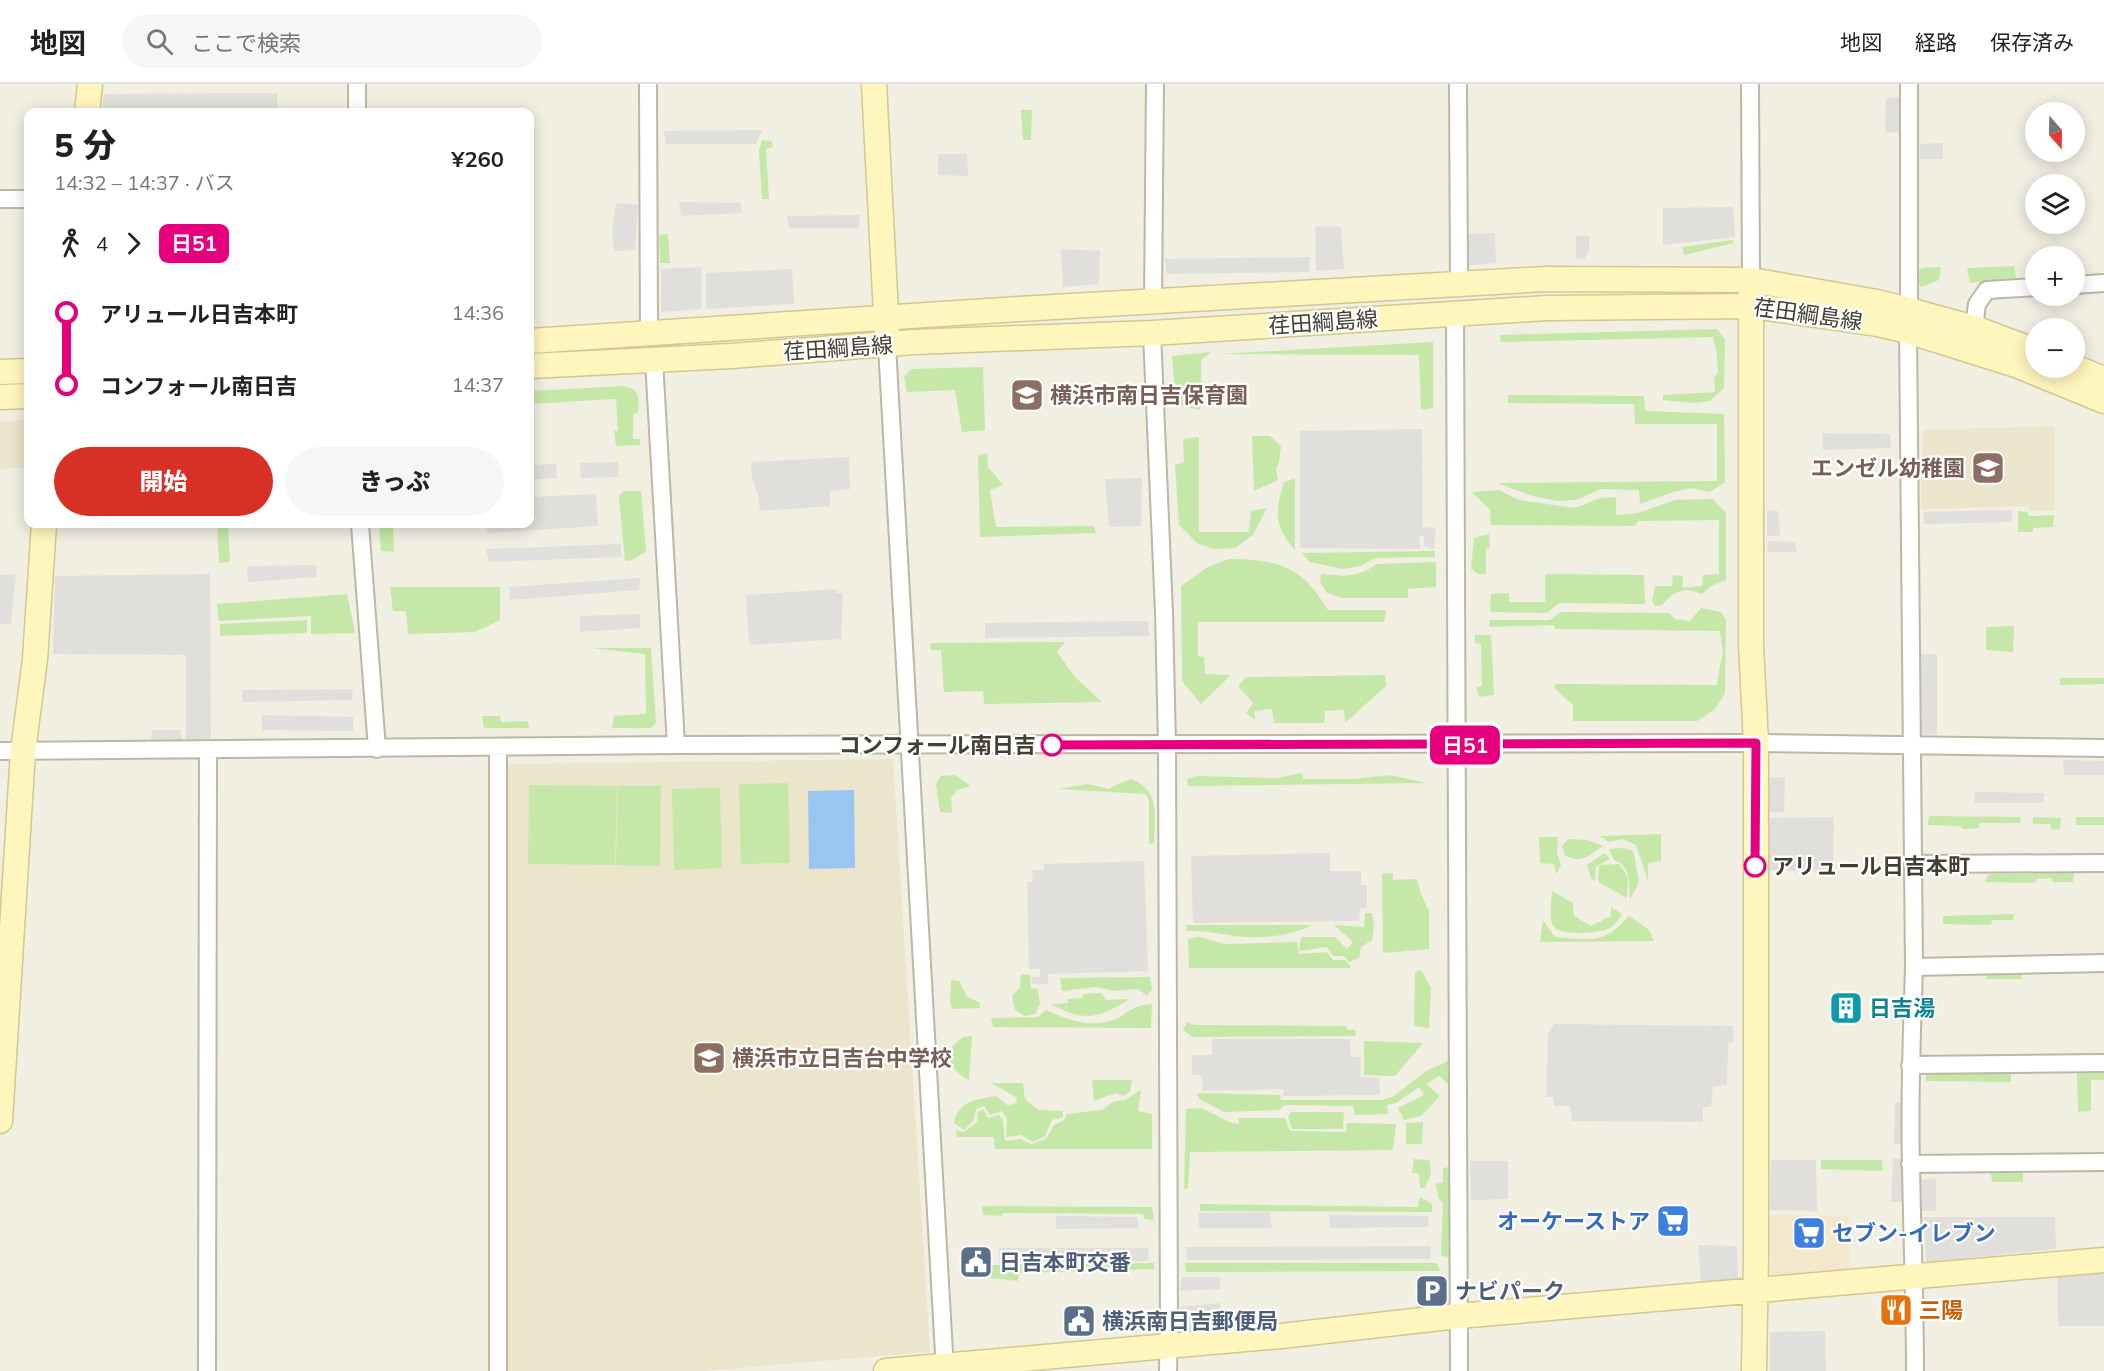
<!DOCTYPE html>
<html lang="ja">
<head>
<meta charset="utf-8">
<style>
	body { margin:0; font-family:Mulish,"Noto Sans JP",sans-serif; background:#f6f6f6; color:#222; height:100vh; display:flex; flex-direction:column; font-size:22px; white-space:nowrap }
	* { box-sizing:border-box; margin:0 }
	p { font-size:20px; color:#767676 }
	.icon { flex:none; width:33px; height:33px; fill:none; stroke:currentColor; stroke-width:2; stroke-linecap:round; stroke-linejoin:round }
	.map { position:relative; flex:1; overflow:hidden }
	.side { position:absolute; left:24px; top:24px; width:510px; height:420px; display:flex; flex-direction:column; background:#fff; border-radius:12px; box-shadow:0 3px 15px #0003 }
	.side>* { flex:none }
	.badge { padding:0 12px; border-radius:9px; font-size:21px; line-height:39px }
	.needle { width:39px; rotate:160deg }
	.controls { position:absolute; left:2025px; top:18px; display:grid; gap:12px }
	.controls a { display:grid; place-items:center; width:60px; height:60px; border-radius:50%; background:#fff; box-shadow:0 3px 15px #0003; font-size:30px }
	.map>.badge { position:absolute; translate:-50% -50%; box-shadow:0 0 0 3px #fff }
	.legs { display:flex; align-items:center; gap:9px; height:66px; padding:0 30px; font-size:20px }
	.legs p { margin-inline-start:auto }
	.head { display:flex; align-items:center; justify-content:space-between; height:102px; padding:0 30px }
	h1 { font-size:33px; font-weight:800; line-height:45px }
	.action { display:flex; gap:12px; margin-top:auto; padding:12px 30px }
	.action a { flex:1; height:69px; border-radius:36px; background:#d93025; color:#fff; font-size:24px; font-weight:800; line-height:69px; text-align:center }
	.action a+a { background:#f6f6f6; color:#222 }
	ul { padding:0 30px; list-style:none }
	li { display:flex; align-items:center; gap:21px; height:72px; font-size:22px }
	li i { display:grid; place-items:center; width:9px; height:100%; margin:0 8px; background:currentColor }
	li i::after { content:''; width:15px; height:15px; margin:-8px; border:4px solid; border-radius:50%; background:#fff }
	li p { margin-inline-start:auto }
	li:first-child i { background:linear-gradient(#0000 50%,currentColor 0) }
	li:last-child i { background:linear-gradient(currentColor 50%,#0000 0) }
	header { display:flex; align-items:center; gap:36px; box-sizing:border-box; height:84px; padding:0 30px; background:#fff; border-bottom:2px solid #e0e0e0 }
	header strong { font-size:28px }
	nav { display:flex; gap:33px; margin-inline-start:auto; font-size:21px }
	.search { width:420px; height:54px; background:#f6f6f6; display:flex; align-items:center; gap:15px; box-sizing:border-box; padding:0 21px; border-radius:33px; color:#767676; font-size:22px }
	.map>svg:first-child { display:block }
</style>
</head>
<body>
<header>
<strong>地図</strong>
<div class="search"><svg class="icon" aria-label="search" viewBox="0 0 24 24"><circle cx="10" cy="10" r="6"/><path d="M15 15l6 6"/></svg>ここで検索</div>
<nav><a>地図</a><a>経路</a><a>保存済み</a></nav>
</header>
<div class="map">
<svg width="2104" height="1287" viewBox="0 0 2104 1287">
	<rect width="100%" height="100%" fill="#f1eee2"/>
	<path fill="#f5e7cb" d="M1770,1131l79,1v56l-78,6z"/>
	<path fill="#ebe5cb" d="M26,336l1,47 -27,2v-47z
		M2055,342v84l-25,1 -2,-5 -107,3 2,-79z
		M893,675l37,593 -227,19h-198l2,-607z"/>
	<path fill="#c5e8a8" d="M1021,26h11l-1,30h-8z
		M762,56l10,1 1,6 -7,2 3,50h-7l-3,-49z
		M668,150l2,29h-10l-1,-28z
		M1733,156l1,3 -50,12 -2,-8z
		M2014,182l2,12 -46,5 -3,-15z
		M1941,183l-2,13 -18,7 -7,-12 8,-7z
		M1717,245l8,11 -1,48 -14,13 -15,2 -32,-3v-5l52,-3 -1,-14 4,-5 -1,-18 -4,-18 -212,5 -1,-7z
		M1433,258v66l-12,2 -2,-55 -200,-1z
		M1212,268l-11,8 1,45 -3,5 -23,-6 -4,-48z
		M983,283l2,63 -23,2 -7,-42 -48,2 -3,-15 7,-8z
		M624,302c17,4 15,12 14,27l-5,1v25h7v6l-24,1 -2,-15h4l-2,-32 -86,5v-13z
		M1508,311l136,1 1,15 79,3 1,68 -15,10 -19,-4 -18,4 -33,12 -1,-14 -38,-1 -25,11 -19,1 -24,-5 -36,-13 220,-2v-57h-82l-1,-20 -126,-1z
		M1252,352h18l11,10 -2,17 -3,5 2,12 -24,11z
		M1199,353v95h50l2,-21 16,-3 -14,27 -18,13 -22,1 -16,-6 -18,-18 -4,-60 9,-3 -1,-23z
		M987,369l1,14 15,18 -13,5 6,37 98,-1 2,7 -116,4 -2,-81z
		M1295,394v72c-21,-24 -20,-39 -11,-68z
		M1499,406l20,10 56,8 25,-10 16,-1v18l22,-2 37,-13 38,-1 13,14v67l-15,6 -9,8c-19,-8 -28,-3 -40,11l-7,1 -3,-5 3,-15h17l1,-11 10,1 -1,12 20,-2 1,-11 16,-1v-54l-81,1 -3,5 -144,-1 -1,-15 -18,-18z
		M624,407h17l5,61c-8,2 -8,8 -21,9l-6,-65z
		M2018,427l9,1 2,4 25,-1 -1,12 -20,1v4h-15z
		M217,440h11l2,38 -11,1z
		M384,440h9l1,28 -13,-1 -2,-22 4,-1z
		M1489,450l1,14 -4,1v25h-8l-7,-5 3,-31z
		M1435,467v6l-60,1 -15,8 -17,3 -33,-7 -8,-9z
		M1228,475c29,0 59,2 80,24 8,8 14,18 20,27h58l-2,12h-186v34l6,1 1,17 26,1 -30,29 -19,-23 -1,-95 25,-18z
		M1436,478v25l-28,2v9h-67l-15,-6 -6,-10 1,-8 24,2 19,-4 13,-8z
		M1545,490l99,1 1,29 -86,-1 -12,10 -57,-1 1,-18 18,-1v9h36z
		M390,503h110v33l-25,12 -67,2 -2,-23h-13z
		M347,510l8,39 -44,1v-18l-92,5 -2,-17z
		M1701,524l20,4 5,8 -1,73 -10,16 -18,12h-124v-16l-18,-16v-5l162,1 3,-20 3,-10 -3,-24 -165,-2 -1,-4 -65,2 1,-7h60l10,-8 109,1 6,6 15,2z
		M307,536v13l-87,3v-12z
		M2014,542l-1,26 -27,-2v-23z
		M1475,551h16l3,60 -15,2 -3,-10 6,-1 -1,-42 -6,-1z
		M1065,558l-8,10 18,25 27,25 -118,2 -1,-13 -39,1 -3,-42h-10l-1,-7z
		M590,564h61l5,75 -5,5h-39l2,-12 32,-2 -1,-60z
		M1385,591l1,11 -41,37 -1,-13 -19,1 -1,12h-50l-2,-14 -18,2 1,9 -9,-7 7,-10 -15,-17 8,-9z
		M2060,594h44v6l-44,1z
		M482,632h18l1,6 27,-1 1,7h-45z
		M1302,689l1,6h50l38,-4 35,8 -238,3 -1,-7 10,-3 80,2z
		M955,691l16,11 -14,4 -6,8 1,15 -12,-1 -4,-28 5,-8z
		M1131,695c30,12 23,37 23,64l-5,1v-44l-3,-6 -88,-5 30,-5 21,5 9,-5z
		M788,699l2,80 -49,1 -2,-80z
		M529,701l88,1 -2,79 -87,-1z
		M618,702h43l-1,80 -44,-1z
		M720,704l2,80 -48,2 -2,-81z
		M1929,732l91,1 1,6h-42v5l-16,1 -2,-3 -33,-1z
		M2033,733l28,1 -1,11 -8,1 -2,-6h-17z
		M2076,733h28v8h-28z
		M1661,750v27l-13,2v18l-12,-36 -14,-6 -13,3 -9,-6z
		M1539,753h19l-1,15 4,13 -5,9 -2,-10 -14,-1z
		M1568,755l19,1 16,6c-15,9 -21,19 -38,9l-3,-9z
		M1623,764l8,2 3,4 5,28 -9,18c-1,-17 2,-33 -16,-40l-5,-11z
		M1605,769l5,6 -14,7 -1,15 -4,-3 -4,-13z
		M1619,780l9,13 -1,21 -29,-16 1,-17z
		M1393,789v7l24,-1 4,15 8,17v38l-46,4 -1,-79z
		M2074,789l-1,9h-20l-1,-4 -15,1 -2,4 -50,-1 4,-8z
		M1552,807l21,12 1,13 17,10 20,-10v-9l11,7c-3,4 -7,11 -12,14 -9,5 -47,8 -55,0 -8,-9 -3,-26 -3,-37z
		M1365,829h7l2,13 -2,14 -11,7 -2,11 -10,4 -5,-6h-11l-6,-9 -28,4 2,-14h34l12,12 6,-7 -19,-17 30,2z
		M2014,830l-1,6h-21l-1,5 -48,-1v-8z
		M1629,832l20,14 5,11 -114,1 3,-22 12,17c37,3 48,8 74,-21z
		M1186,841h127c-29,12 -53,15 -84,10 -15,-2 -28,-5 -43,-4z
		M1199,853l26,7 72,-2 2,12 28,-2 6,8h12l5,5v3h-161l-1,-29z
		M1421,886l10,18 -2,40 -15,-2 1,-54z
		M1987,886h36l-1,9h-36z
		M1021,890l9,1 1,13 7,1 2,15 -5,10 -10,2 -10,-6 -3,-14 8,-9z
		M1150,893l2,12 -5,7 -9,-7 -23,2 -19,-4 -34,4 -2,-13z
		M951,896l8,1 8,16 12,5 1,6 -27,1 -3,-6z
		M1101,909l5,7 24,-1c-32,19 -44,24 -79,5l17,-1 -1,-4 16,-1v-4z
		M1152,920l-1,24 -158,-1 -2,-9 47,-1 8,-7c23,10 47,20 72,8 14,-8 17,-13 34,-14z
		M1187,938l8,3 150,1 3,4h7l1,6 -163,1 -10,-7z
		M972,952l-3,44c-12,-5 -24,-18 -17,-32 2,-4 8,-8 11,-11z
		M1364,957l59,2 -28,33 -31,-1z
		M1448,977v23l-9,-8 -13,8 14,12 -19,20 -17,4 -6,-12 26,-13 -5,-8 -23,16 -9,2 1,9 -33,1 -2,-9 -68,-1 -6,5 -55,2 -25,-13 -2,-6 83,2 1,5h101l12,-4 32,-25z
		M1926,988h85v10l-85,-1z
		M2077,989h27v7h-13v31l-13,1z
		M1092,996h40l-2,12 -7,4 -7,-3 -22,8z
		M991,999h32l2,16 13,11 25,1v6l-11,3 -7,16 -12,6 -12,-7 -15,2 1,-18 -5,-8 -12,4 -6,-9 -8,3 -3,12 -9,9 -10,-7c4,-22 24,-24 42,-27l12,9 9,-2 -1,-6z
		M1141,1006l-3,21 14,3v35h-157l-1,-12h-37l-1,-7 8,2 13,-10 1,-10 5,-3 5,9 11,-3 4,5 2,21 15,-2 11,5 15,-5 8,-14 10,-5 3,-6 35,-4 11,-8 12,-2z
		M1201,1024l30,15 8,1 -1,-6h47l5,13 56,1 1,-9 49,1 -3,26 -203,2 -2,36 -4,1 2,-80z
		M1291,1028h53l-1,17h-51l-4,-12z
		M1423,1038l-1,22h-16v-21z
		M1414,1075l15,1 2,14 -6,14h-5l-1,-15h-7z
		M1821,1076h61l1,11 -62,-2z
		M1450,1083v91l-9,-3 2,-52 -5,-6 -2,-13 7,-2v-14z
		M1991,1089h32v9h-31z
		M1420,1113l12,7v8l-232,-1v-7l218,3z
		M982,1122l170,1 2,13 -9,-1 -2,-5 -140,-1 -2,3 -18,-1z
		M1154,1179v6l-135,4 -1,8 -27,-3 1,-13z
		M1185,1179h252l3,8 -254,1z"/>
	<path fill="#e1dfdb" d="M277,9v19h-175l2,-18z
		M1899,13l2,35 -16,1 1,-35z
		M762,46l-6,14h-90l-2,-13z
		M1943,59v16h-23v-15z
		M938,70h29l1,22 -30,-1z
		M679,118l61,1 2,10 -61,3z
		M616,119l22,2 -3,45 -21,1 -2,-21z
		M1733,123l2,30 -72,8v-37z
		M860,131l-1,13h-70l-2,-12z
		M1315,142l26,1 3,42 -28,2z
		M1495,149l1,30 -32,3 1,-32z
		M1576,152h13v15l-5,8 -8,-1z
		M1061,165l39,2 -1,33 -36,3z
		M1310,173l-1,15 -142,2 -2,-15z
		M702,183l-1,42 -40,3v-43z
		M792,185l2,35 -88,5v-36z
		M1422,345l1,98 13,1 -2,21 -10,-3v-11l-5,1 1,13 -120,-1v-117z
		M1822,349l68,1 1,14 -68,2z
		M849,373l1,32 -20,2v15l-70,5 -2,-16 -6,-16 -1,-17z
		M618,378l1,15 -38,1 -1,-15z
		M556,380l1,14 -27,2v-15z
		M1142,394l-1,48 -32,1 -4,-48z
		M596,410l2,32 -111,7v-9h43v-27z
		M1767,426l11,1 2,25h-13z
		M2012,426v12l-88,2 -1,-12z
		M1769,457l26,1 2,10h-30z
		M621,460v13l-132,5 -3,-13z
		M316,481l1,12 -69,5 -1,-16z
		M16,490l-5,50h-11v-49z
		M210,490l1,166 -25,2v-87l-133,-1 2,-78z
		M640,494l-1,12 -129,10 -1,-13z
		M835,505l1,4h7l-2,46 -92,6 -3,-50z
		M640,530v14l-60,4v-16z
		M1148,537l1,15 -164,2v-15z
		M1919,570h18v80l-18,1z
		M353,605l-1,11 -110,2v-12z
		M262,631l91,2v14l-91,-1z
		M152,646h29v12h-30z
		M2063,676l41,1v14h-40z
		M1785,693l-1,35h-17l1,-34z
		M1975,708l69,1 -1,10h-69z
		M1834,733l-1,55 -64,-2 -1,-52z
		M1330,769v18h31v14h6v23l-7,1 -1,12 -166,2 -2,-67z
		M1144,777l4,110 -100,3v10h-16v-7h8v-8h-11l-2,-87h6l-1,-12h12v-6z
		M1554,940l179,2 1,16 -6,2 -1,41 -14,2 -2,20h-8v15l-131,-1 -2,-15h-16l-1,-9h-7l2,-64z
		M1212,955h138l1,18h10l-1,20 19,1 1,17 -97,1 1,-7 -81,2 -2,-16h-9v-20h20z
		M1895,1019h9v41h-10z
		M1906,1074l-1,44h-14l2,-43z
		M1771,1076h45l1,51 -47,-1z
		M1470,1077h38v38l-37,1z
		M1936,1094v33h-15v-31z
		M1270,1128l2,16h-73l-1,-15z
		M1329,1131l99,1 1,11 -99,1z
		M1056,1132l81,1 2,11 -83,1z
		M1924,1133h131l1,32 -130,13z
		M1698,1161l39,1 1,33 -37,4z
		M1431,1162l-1,13 -243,1 -1,-13z
		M999,1164h150l-1,13 -149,1z
		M2104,1189v53h-46l-1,-49z
		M1447,1192l-1,29 -29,3v-30z
		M1182,1193h38v12l-40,2z
		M1220,1219l1,24 -40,4 -1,-24z
		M1825,1247l1,40h-56v-39z"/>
	<path fill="#9bc5f1" d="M854,706l1,78 -46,1 -1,-78z"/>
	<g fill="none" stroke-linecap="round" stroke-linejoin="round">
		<g stroke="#bdb7a4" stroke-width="20">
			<path id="street" d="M357,0v28
				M648,0l1,248
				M1458,0l1,200
				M1750,0l1,196
				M1909,0v226
				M0,115h28
				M2074,201l30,-2
				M1153,217l2,-217
				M1455,229l4,1058
				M1974,244l3,-24 10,-14 49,-3
				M1908,247l6,636c-2,66 -5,132 -3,197 1,69 4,138 4,207
				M1152,249l12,280 3,132 2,586 -1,40
				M887,262l58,1025
				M654,276l22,385
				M360,440l17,225
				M498,663v624
				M0,667l676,-6 1080,-2 348,5
				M1913,780l191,-1
				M1914,883l190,-4
				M1910,981l194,-2
				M1910,1080l194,-2
				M207,1287l1,-622"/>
		</g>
		<g stroke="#d3c890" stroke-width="27">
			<path id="secondary" d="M874,0l13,249
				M87,28l3,-28
				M1751,208v353l5,98v512l-2,116
				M530,257l489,-32 527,-30 205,1 126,22 32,8 65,18 62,23
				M530,282l201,-10 183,-14 238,-9 395,-25 205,-2 126,18 30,7 108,34 88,36
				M2074,283l30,12
				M0,288l28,-1
				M0,313l28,-1
				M0,1037l23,-370 12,-92 9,-135
				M886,1287l395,-35 177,-20 646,-56"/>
		</g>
		<use href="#street" stroke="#fff" stroke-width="16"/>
		<use href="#secondary" stroke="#fff6be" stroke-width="24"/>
	</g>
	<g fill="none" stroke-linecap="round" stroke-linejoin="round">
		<g stroke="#fff" stroke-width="14">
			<path id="line-1" d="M1052,661l704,-2 -1,123"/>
		</g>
		<use href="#line-1" stroke="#e6007e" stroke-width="9"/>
	</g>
	<defs>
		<g id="school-square" transform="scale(1.725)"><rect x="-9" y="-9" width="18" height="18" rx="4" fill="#8d6e63" stroke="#fff"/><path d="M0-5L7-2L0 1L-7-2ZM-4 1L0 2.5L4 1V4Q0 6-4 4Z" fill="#fff"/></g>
		<g id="building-square" transform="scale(1.725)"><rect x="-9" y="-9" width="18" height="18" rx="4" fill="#0f9aa8" stroke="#fff"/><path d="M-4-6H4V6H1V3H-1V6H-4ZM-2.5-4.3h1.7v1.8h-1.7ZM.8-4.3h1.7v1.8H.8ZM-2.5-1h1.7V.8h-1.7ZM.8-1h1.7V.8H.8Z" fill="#fff"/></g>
		<g id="supermarket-square" transform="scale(1.725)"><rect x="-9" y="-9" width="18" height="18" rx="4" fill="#3f7fe0" stroke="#fff"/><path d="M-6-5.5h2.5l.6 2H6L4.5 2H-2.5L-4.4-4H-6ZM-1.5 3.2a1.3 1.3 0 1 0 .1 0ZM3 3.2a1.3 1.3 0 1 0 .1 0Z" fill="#fff"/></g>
		<g id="civic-square" transform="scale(1.725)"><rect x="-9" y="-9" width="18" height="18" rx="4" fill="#5c6f8a" stroke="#fff"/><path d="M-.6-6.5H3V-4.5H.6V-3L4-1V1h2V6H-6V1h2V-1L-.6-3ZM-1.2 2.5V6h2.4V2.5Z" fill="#fff"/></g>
		<g id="parking-square" transform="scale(1.725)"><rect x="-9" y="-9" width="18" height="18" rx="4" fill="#5c6f8a" stroke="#fff"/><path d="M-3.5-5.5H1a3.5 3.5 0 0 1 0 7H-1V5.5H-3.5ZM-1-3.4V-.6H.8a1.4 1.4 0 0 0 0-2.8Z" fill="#fff"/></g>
		<g id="restaurant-square" transform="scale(1.725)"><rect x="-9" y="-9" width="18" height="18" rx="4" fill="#e8710a" stroke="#fff"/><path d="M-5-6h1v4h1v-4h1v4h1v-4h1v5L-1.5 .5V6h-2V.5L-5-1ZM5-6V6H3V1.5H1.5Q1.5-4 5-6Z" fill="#fff"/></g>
	</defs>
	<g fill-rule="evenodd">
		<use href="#school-square" x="1027" y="311"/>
		<use href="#school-square" x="1988" y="384"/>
		<use href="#building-square" x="1846" y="924"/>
		<use href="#school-square" x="709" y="974"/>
		<use href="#supermarket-square" x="1673" y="1137"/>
		<use href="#supermarket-square" x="1809" y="1149"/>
		<use href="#civic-square" x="976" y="1178"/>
		<use href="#parking-square" x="1432" y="1207"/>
		<use href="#restaurant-square" x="1896" y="1226"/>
		<use href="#civic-square" x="1079" y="1237"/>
	</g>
	<g fill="#fff" stroke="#e6007e" stroke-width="3">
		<circle cx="1052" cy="661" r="10"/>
		<circle cx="1755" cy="782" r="10"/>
	</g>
	<g text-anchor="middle" stroke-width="4.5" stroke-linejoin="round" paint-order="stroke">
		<g font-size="22" fill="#433e32" stroke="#fff">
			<text transform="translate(1808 230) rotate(8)" y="8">荏田綱島線</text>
			<text transform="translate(1323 238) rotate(-4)" y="8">荏田綱島線</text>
			<text transform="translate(838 264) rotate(-4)" y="8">荏田綱島線</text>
		</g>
		<g font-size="22" font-weight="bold" fill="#785e54" stroke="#fff" text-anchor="start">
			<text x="1050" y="319">横浜市南日吉保育園</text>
			<text x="1965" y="392" text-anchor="end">エンゼル幼稚園</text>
			<text x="732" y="982">横浜市立日吉台中学校</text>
		</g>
		<g font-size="22" font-weight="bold" fill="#433e32" stroke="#fff" text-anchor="end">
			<text x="1036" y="669">コンフォール南日吉</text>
			<text x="1772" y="790" text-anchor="start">アリュール日吉本町</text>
		</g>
		<g font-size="22" font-weight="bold" fill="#0d838f" stroke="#fff" text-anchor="start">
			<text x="1869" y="932">日吉湯</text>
		</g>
		<g font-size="22" font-weight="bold" fill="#366cbe" stroke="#fff" text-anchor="end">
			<text x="1650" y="1145">オーケーストア</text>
			<text x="1832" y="1157" text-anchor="start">セブン-イレブン</text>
		</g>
		<g font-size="22" font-weight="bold" fill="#4e5e75" stroke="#fff" text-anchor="start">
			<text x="999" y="1186">日吉本町交番</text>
			<text x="1455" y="1215">ナビパーク</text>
			<text x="1102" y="1245">横浜南日吉郵便局</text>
		</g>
		<g font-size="22" font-weight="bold" fill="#c56008" stroke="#fff" text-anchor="start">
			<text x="1919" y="1234">三陽</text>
		</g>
	</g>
</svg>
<div class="controls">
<a><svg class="needle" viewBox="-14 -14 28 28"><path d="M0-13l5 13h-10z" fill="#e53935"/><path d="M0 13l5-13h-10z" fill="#767676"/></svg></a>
<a><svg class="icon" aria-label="layers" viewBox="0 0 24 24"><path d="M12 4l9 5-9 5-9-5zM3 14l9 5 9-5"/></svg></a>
<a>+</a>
<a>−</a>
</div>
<b class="badge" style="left:1465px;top:661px;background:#e6007e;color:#fff">日51</b>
<section class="side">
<div class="head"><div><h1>5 分</h1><p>14:32 – 14:37 · バス</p></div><b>¥260</b></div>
<div class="legs"><svg class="icon" aria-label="walk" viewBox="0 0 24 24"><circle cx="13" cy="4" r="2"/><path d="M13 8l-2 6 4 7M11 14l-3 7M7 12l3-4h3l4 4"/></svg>4<svg class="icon" aria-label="forward" viewBox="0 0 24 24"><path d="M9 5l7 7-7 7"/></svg><b class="badge" style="background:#e6007e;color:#fff">日51</b></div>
<ul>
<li><i style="color:#e6007e"></i><b>アリュール日吉本町</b><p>14:36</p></li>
<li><i style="color:#e6007e"></i><b>コンフォール南日吉</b><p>14:37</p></li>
</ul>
<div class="action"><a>開始</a><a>きっぷ</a></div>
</section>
</div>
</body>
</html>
